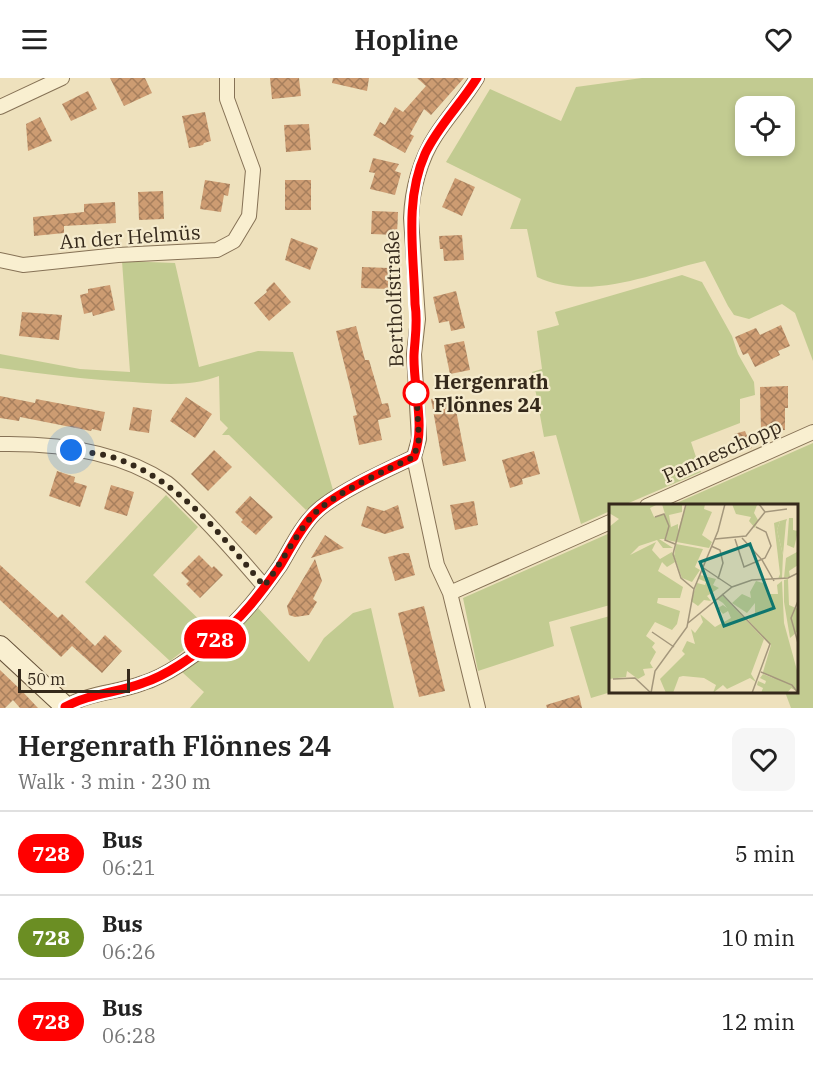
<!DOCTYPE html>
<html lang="en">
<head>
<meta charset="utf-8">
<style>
	body { margin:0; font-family:"IBM Plex Serif",serif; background:#f6f6f6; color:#222; height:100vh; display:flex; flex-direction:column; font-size:22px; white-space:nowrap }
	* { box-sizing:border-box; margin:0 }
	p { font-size:20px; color:#767676 }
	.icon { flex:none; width:33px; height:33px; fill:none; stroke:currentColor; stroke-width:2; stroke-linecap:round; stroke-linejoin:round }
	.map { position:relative; height:630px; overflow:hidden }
	.sheet { display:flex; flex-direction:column; background:#fff; flex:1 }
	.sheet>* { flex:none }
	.badge { padding:0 12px; border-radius:20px; font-size:21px; line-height:39px }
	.tools { position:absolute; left:735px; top:18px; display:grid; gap:12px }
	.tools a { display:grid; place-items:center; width:60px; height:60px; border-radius:12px; background:#fff; box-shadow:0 3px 9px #0003; font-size:30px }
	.scale { position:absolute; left:18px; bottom:15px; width:112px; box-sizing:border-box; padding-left:6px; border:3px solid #35291b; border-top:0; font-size:16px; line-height:21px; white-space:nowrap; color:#35291b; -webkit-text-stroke:4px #f5ebcd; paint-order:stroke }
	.you { position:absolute; width:30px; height:30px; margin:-15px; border:4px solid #fff; border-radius:50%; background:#1a73e8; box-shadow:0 0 0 9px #1a73e833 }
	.map>.badge { position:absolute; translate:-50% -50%; box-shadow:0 0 0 3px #fff }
	.round { display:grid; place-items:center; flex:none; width:63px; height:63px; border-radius:12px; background:#f6f6f6 }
	.overview { display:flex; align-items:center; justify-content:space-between; height:102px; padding:0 18px }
	h1 { font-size:28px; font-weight:600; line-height:45px }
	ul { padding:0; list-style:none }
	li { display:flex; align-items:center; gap:18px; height:84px; padding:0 18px; border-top:2px solid #e0e0e0 }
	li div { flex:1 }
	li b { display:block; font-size:22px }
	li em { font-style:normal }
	li .badge { min-width:66px; font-weight:700; text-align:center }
	header { display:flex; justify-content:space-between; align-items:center; height:78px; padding:0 18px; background:#fff; font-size:27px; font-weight:600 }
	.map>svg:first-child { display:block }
</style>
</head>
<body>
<header><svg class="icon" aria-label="menu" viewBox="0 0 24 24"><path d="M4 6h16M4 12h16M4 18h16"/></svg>Hopline<svg class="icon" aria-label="heart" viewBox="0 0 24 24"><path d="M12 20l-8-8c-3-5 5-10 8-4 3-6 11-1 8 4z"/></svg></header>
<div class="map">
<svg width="813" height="630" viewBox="0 0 813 630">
	<defs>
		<pattern id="building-cross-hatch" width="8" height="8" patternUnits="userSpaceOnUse" patternTransform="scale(1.5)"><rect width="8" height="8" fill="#cd9c72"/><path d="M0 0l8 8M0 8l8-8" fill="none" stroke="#a77f5d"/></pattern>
	</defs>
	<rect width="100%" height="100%" fill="#eee1bd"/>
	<path fill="#c2cb91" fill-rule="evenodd" d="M642,0h171v283l-18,-48 -13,-9 -33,15 -15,-4 -6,-9 -23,-45c-53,12 -115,41 -168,16l-10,-48h-17l11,-30 -75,-37 44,-73 71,32 15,-34zM746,28h38v40h-38z
		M122,183l53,2 24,104 59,-16 35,1 40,138 -27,20 -77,-75h-7l6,-7 -8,-8 -1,-44c-28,11 -57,8 -86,6 -45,-2 -89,-8 -133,-14v-14l80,15 50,3z
		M682,197l20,7 30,54 6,18 16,28 1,13 -15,4v24l-49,19 10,30 -77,33 -14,1v5l-29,13 -25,-89 -12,2 -12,-65 10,-3 -5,-38 22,-6 -4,-13z
		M813,365v265h-22l-6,-16h11v-186l-124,-1z
		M166,417l32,32 -45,48 57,55 -40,31 -85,-79z
		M610,455v72l-61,17 5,24 -76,25 -15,-73z
		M257,529l52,55 15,-24 29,-25 18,-5 23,100h-204l14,-16 -22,-20 40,-28z
		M610,538l1,76 -20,6 -21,-71z"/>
	<path fill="url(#building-cross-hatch)" d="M110,0h35l7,15 -28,13z
		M270,0h29l2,18 -29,3z
		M333,0h36l-2,13 -35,-8z
		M417,0h47l-33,37 -7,-6 -14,25 4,2 -9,17 -32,-18 7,-13 5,3 10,-18 8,5 23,-26z
		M88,13l9,18 -26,12 -9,-17z
		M205,34l6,29 -7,2 -1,2 -14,3 -7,-32z
		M40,39l12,24 -24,10 -2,-27z
		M309,46l2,26 -25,2 -2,-27z
		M373,80l26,6 -4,7 6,2 -6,22 -25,-6 5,-16 -6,-1z
		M455,100l20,9 -13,29 -20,-9z
		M205,102l25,4 -2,12 -4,-1 -3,17 -21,-3z
		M285,102h26v30h-26z
		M163,113l1,28 -25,1 -1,-28z
		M115,124l1,21 -52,3v7l-30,3 -1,-19 51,-5v-8z
		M372,133l26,1 -1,23 -26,-1z
		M462,157l2,25 -20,1 -1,-12h-3l-1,-13z
		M291,160l27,10 -8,22 -25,-10z
		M362,189l27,1v21l-28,-1z
		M274,204l17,20 -22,19 -15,-18 13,-11 -1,-2z
		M110,207l5,25 -22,6 -1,-4 -8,2 -4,-19 8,-2v-4z
		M456,213l9,37 -14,3 -2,-10 -10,2 -6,-26z
		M22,234l40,3 -3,25 -40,-4z
		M781,247l9,21 -12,5 2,4 -25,12 -7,-14 -5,2 -8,-18 21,-9 4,7z
		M356,248l9,34h4l13,44 6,-1 3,14 -13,3 4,20 -23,5 -6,-29 4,-1 -21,-84z
		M464,263l6,29 -20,4 -6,-29z
		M788,308v22h-3v22l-24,1 -1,-44z
		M453,317l13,66 -23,5 -12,-67z
		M0,318l35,7 1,-4 69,13 -4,19 -9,-2 -1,2 -71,-14 -1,4 -19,-3z
		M186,319l26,17 -17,24 -25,-17z
		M133,329l19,3 -3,23 -20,-3z
		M745,353l7,17 -13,4 -5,-18z
		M214,372l18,17 -24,24 -17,-17z
		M534,373l6,23 -18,5 1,5 -13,4 -8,-28z
		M57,393l18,6 -1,5 13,4 -7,21 -31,-11z
		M111,407l23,7 -7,24 -23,-7z
		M250,418l23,21 -17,18 -15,-13 2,-2 -8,-8z
		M474,423l4,24 -23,5 -5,-25z
		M398,427l6,23 -19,6 -24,-8 6,-20 17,5z
		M325,457l19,13 -33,10z
		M404,475h5l6,22 -20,6 -7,-24z
		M199,477l13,13 2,-2 9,9 -23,23 -14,-14 3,-3 -8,-8z
		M315,481l7,22 -9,18 4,3 -8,13 -14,2 -6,-2 -2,-9z
		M0,487l58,53 4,-4 33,32 10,-11 17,16 -20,22 -30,-27 -11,11 -61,-57z
		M424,528l21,85 -26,6 -21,-84z
		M0,592l22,21 16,17h-18l-7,-8 -8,8h-5z
		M579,617l3,13h-35l-1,-3z"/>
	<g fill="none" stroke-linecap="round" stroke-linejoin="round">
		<g stroke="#867256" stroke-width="16">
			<path id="street" d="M477,0c-12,20 -28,37 -41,57 -16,24 -24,55 -25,83l7,101 -4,35 5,85 -5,18 23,108 13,28 28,115
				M0,29l62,-29
				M0,182l23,5 95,-10 99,-5 17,-9 15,-25 4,-46 -26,-71v-21
				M0,366c57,-1 119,7 167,39 8,6 16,15 23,22 27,26 50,53 74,81
				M647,428l166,-74
				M450,515l160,-71
				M65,629c25,-15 52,-14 78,-24 25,-8 50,-27 70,-42 27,-20 48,-48 67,-75 11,-18 20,-38 35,-53 20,-20 72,-43 99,-56"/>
		</g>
		<g stroke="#67533a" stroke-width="22">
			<path id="secondary" d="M0,568l67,62"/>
		</g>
		<use href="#street" stroke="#f9efd0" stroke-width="14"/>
		<use href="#secondary" stroke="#f9efd0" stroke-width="20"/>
	</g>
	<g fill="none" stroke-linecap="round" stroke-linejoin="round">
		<g stroke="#fff" stroke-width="14">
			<path id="line" d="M67,630l-2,-1c25,-14 52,-14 78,-24 25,-8 50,-27 70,-42 27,-20 48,-48 67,-75 11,-18 20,-38 35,-53 20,-20 72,-44 99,-56 12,-31 -1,-69 0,-102 1,-18 4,-33 1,-51 -1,-50 -11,-103 10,-150 13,-28 36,-50 52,-76"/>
		</g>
		<use href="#line" stroke="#f00" stroke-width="9"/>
		<path stroke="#35291b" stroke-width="6" stroke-dasharray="0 10.8" d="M71,372c13,2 28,3 41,7 66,21 109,78 152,129 18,-23 31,-51 50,-72 19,-20 74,-45 100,-57l5,-18 -3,-53v7"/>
	</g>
	<circle fill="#fff" stroke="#f00" stroke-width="3" cx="416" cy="315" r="12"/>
	<g text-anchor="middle" stroke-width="4.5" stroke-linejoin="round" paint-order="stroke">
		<g font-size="20" fill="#35291b" stroke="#f5ebcd">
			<text transform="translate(130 159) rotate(-4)" y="7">An der Helmüs</text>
			<text transform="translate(394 221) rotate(-92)" y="7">Bertholfstraße</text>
			<text transform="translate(722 373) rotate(-24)" y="7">Panneschopp</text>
		</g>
		<g font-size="20" font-weight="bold" fill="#35291b" stroke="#f5ebcd" text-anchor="start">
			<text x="434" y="311">Hergenrath<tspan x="434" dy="23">Flönnes 24</tspan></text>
		</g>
	</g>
	<g transform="translate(609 426)">
		<rect width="189" height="189" fill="#eee1bd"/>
		<path d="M0,0h49l-8,4 4,9 11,-3 -3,-10h20v8l-13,3 2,12 7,-3v7l8,-27h19l-1,5 8,3 -10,23 10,7 -3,6 -43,-8 1,-9 -2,8h-6l14,9h-10l-6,-8 -18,6 -9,9 26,-13 -4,8 8,9 12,-7 3,10 -8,5 -5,-5 -4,9 25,16 -3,11h-22l-1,5 23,8 -3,13 -5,6 -17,-8 -9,14 9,7 -3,4 4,5 -6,11 3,5 -10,1 2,6 -7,4 -11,-8 -1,6 -17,2v-152l10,-8 -10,-6zM123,0h30l-5,1 -3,8 4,7 -3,8 -6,-7 2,-4 -15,-3zM178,15l-1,3 -3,33 -6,-25 3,-9zM67,40l27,5 -8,18 5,3 -8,12 -10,-4 -8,-22zM91,71l16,4 -3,6 6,3 -12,8 4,5 -7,-1 -6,6 -7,-5 6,-18 8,2 1,-3 -7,-3zM147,77l7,2 6,11h9l-1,-9 5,-4 2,42 14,51v18l-35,-20 8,-27 -23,-25 7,-7v-10l-8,10 -15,-10 10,-9 9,4 -1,-6zM113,91l42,44 -13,35 5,8 -6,-4 -23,11 -4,-4 -10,8 3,-8 -12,-7 -21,-2 -4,1 -6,16h-7l-6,-14 25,-25 -3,-3 5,-10 8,3 -4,-15 4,4 8,-11 -3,-8 15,13 16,-9 -3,-7 -5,3 -5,-6 5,-3 4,3 -4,-5 -6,-4zM154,170l30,12 -6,7h-26l2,-5 -6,-3 1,-4 7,3 1,-3 -6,-3z" fill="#c2cb91"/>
		<path d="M180,14h4v12l5,1 -4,17 -7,-3zM171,17l-3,9 6,25 -1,23 -4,1 2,-5 -6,-51zM188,48l1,13 -9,6 1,6 -6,1 2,-20zM179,75l1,26 9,4v22l-8,7 -6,-36v-22z" fill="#c2cb91"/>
		<path fill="none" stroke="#a4977c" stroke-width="1.5" d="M77,0l-13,50 8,24 13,11M150,0l6,8 22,-3M46,13l9,-3 5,12 -4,14 10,4M133,34l20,22 12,21M106,35l31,-3 19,-24M126,35l9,28 21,-9 6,-12 -5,-14 -10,-5M102,42l9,4 3,13 -5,16M93,63l30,20M113,90l48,50 -18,49M189,97l-7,17 7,25M79,119l44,-36 20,-7 36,-2 10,-5M43,128l22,15M152,168l31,13 6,8M4,175l22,-1 16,15M42,189l4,-22 32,-44 7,-38 24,-58 7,-27"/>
		<path fill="#0f766e" fill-opacity="0.15" stroke="#0f766e" stroke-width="3" d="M141,40l24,64 -50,18 -24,-64z"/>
		<rect width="189" height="189" fill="none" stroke="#35291b" stroke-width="3"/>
	</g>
</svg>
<div class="tools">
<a><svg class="icon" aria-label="locate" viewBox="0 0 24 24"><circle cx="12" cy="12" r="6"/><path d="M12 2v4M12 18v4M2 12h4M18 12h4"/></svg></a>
</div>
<div class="scale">50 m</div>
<div class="you" style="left:71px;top:372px"></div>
<b class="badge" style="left:215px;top:561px;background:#f00;color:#fff">728</b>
</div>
<section class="sheet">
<div class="overview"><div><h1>Hergenrath Flönnes 24</h1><p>Walk · 3 min · 230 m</p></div><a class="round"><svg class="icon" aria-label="heart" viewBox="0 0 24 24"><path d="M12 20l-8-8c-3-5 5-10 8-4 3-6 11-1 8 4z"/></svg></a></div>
<ul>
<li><span class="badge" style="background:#f00;color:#fff">728</span><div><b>Bus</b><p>06:21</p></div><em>5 min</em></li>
<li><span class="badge" style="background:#6b8e23;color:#fff">728</span><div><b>Bus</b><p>06:26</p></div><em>10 min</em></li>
<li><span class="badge" style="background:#f00;color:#fff">728</span><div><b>Bus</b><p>06:28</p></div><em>12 min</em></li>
</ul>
</section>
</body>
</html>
